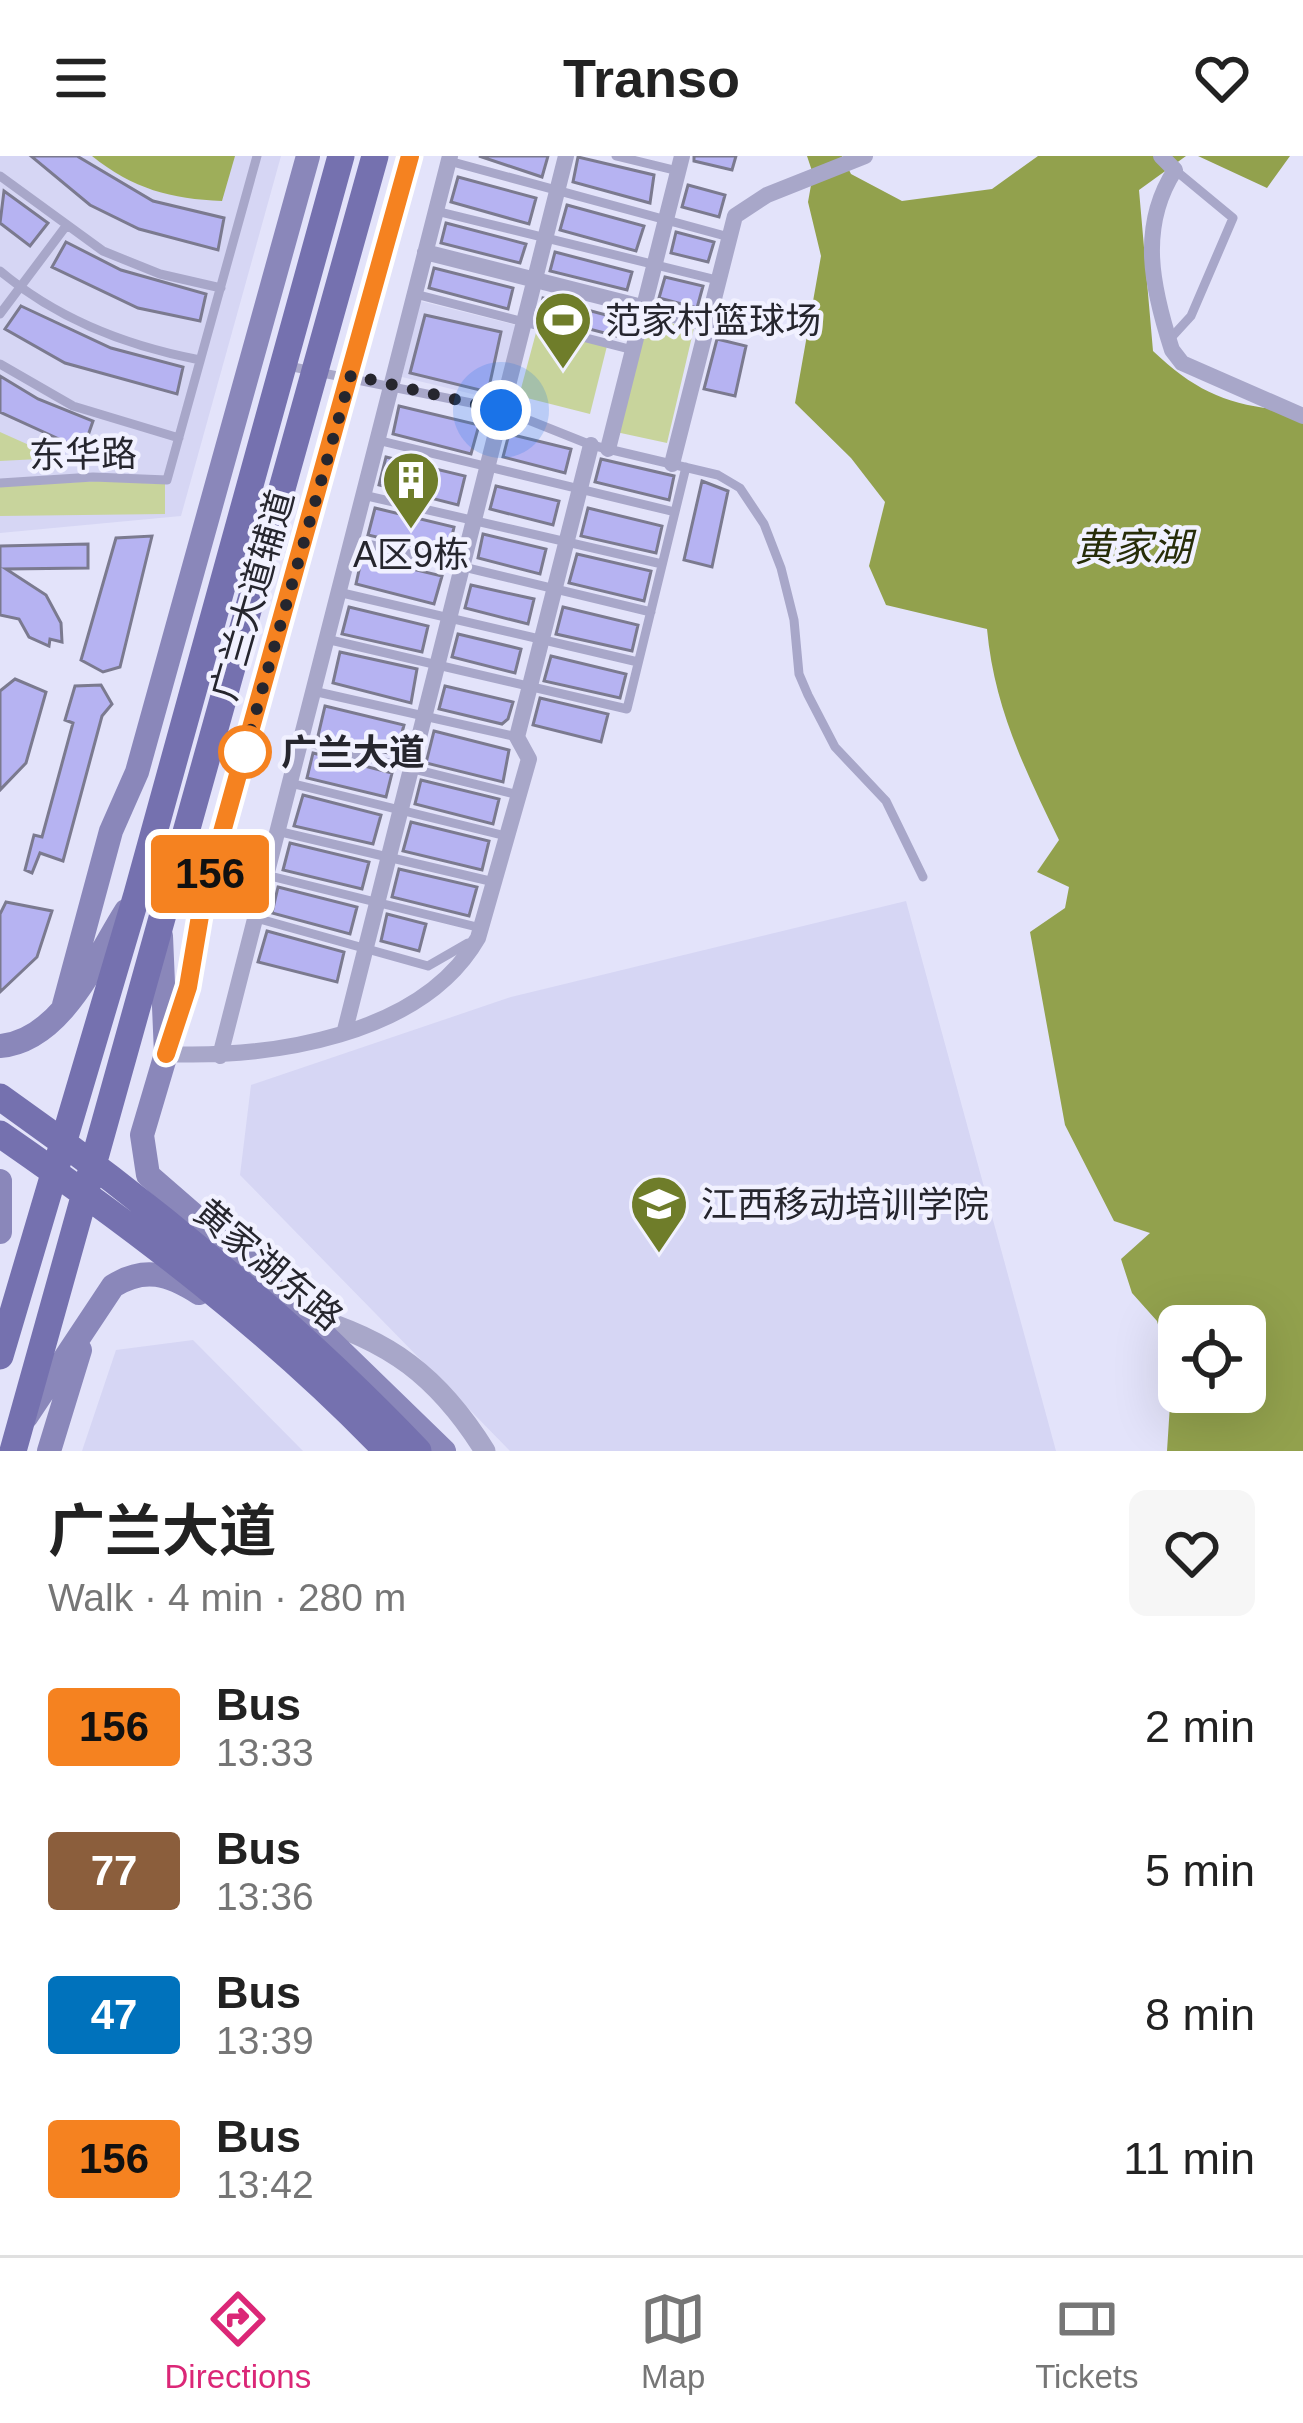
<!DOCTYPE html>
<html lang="en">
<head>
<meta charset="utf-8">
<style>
	body { margin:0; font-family:Arial,"Noto Sans SC",sans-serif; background:#f6f6f6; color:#222; height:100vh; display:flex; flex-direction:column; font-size:45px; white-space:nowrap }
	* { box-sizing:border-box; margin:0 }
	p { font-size:39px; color:#767676 }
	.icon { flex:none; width:66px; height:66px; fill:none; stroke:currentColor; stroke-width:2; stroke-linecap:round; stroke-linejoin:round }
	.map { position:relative; height:1295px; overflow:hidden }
	.side { display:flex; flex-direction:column; background:#fff; flex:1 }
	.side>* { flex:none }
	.badge { padding:0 24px; border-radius:9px; font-size:42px; line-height:78px }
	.controls { position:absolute; left:1158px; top:1149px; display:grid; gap:24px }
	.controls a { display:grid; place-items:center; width:108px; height:108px; border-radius:18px; background:#fff; box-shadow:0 12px 48px #0002; font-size:60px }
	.you { position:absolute; width:60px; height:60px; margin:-30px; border:9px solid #fff; border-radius:50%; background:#1a73e8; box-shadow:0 0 0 18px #1a73e833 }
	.map>.badge { position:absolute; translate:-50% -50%; box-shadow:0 0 0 6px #fff }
	.round { display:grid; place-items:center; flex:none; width:126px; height:126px; border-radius:18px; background:#f6f6f6 }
	.summary { display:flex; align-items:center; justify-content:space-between; height:204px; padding:0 48px }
	h1 { font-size:57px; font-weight:700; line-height:90px }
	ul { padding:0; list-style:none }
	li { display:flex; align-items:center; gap:36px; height:144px; padding:0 48px }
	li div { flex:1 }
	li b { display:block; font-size:45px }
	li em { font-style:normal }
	li .badge { min-width:132px; font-weight:700; text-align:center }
	header { display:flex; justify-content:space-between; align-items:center; height:156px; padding:0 48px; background:#fff; font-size:54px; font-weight:700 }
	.dock { display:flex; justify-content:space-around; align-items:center; height:168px; border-top:3px solid #e0e0e0; background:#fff; font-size:33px; color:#767676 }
	.dock a { display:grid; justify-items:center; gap:6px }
	.dock .on { color:#db2777 }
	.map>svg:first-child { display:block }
</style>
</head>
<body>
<header><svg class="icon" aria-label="menu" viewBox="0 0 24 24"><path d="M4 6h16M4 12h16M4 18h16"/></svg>Transo<svg class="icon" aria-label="heart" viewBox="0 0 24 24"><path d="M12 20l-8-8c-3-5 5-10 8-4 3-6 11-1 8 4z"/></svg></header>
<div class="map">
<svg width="1303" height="1295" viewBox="0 0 1303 1295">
	<rect width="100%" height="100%" fill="#e3e3fa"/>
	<path fill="#d6d6f4" d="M0,0h281l-100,360 -181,17z
		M420,145l96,24 -19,75 -95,-23z
		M906,745l150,550h-546l-270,-276 11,-90 260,-88z
		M193,1184l110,111h-221l34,-101z"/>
	<path fill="#c8d49c" d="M646,162l48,10 -27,115 -51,-11z
		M537,173l70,17 -17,68 -71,-18z
		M0,276l58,26 -58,3z
		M99,325l66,3v30l-165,2v-30z"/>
	<path fill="#9eae5a" d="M92,0h143l-13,45c-51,-2 -89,-12 -130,-45z"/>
	<path fill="#92a14d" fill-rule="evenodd" d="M807,0h35l9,18 51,27 90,-12 46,-33h148l-47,34 14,161c46,44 85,59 150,59v1041h-136l4,-62 -6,-39 -8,-29 -25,-28 -11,-34 29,-26 -36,-12 -49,-96 -35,-193 35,-24 4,-21 -32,-15 22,-32c-34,-70 -65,-133 -72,-211l-101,-24 -17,-39 16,-64 -34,-44 -56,-55 26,-147 -13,-54 5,-28zM1179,1170h66v66h-66z
		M1198,0h92l-23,32z"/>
	<path fill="#b6b3f2" stroke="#7b7a8f" stroke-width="3" d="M31,0h46l76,45 71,17 -6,32 -79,-21 -49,-24z
		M479,0h69l-6,21z
		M694,0h42l-4,14 -38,-9z
		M578,1l76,18 -4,28 -77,-21z
		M458,21l78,21 -7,26 -78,-22z
		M688,29l37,10 -6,22 -37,-10z
		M4,35l44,32 -18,23 -30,-23z
		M567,49l77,21 -8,25 -76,-21z
		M446,67l80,21 -6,19 -79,-20z
		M676,76l38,10 -6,20 -37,-9z
		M66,86l55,28 85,24 -6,27 -62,-13 -86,-41z
		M555,96l77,20 -5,18 -77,-19z
		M434,112l79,20 -5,21 -79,-21z
		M665,121l38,9 -6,22 -38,-10z
		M543,142l78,21 -5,17 -77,-20z
		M21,150l90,42 72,19 -6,27 -112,-31 -60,-34z
		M425,159l76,17 -13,60 -78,-19z
		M717,183l29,7 -11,50 -31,-7z
		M0,220l38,23 55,22 -10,29 -83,-38z
		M399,250l80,19 -8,29 -78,-20z
		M509,278l62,15 -6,24 -62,-16z
		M386,301l79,19 -7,29 -79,-20z
		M601,303l73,17 -5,24 -74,-18z
		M702,325l26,10 -16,76 -28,-7z
		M496,330l63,15 -6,24 -63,-16z
		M375,352l79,19 -6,27 -80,-19z
		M588,352l74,18 -6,27 -75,-17z
		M483,378l63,15 -6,25 -62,-16z
		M152,380l-32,131 -17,5 -22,-12 35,-122z
		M88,388v24l-82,1 40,26 15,28 1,19 -12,-3 -1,7 -20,-9 -10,-18 -19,-4v-69z
		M577,398l74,17 -7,30 -75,-18z
		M362,401l80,19 -8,28 -78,-20z
		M471,429l63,14 -6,25 -63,-16z
		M349,451l79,19 -6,26 -80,-18z
		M563,451l75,18 -6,26 -76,-17z
		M458,478l63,15 -6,24 -63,-16z
		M340,496l77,17 -6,34 -78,-20z
		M551,500l75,18 -6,24 -76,-17z
		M15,523l31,13 -20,71 -26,27v-99z
		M101,529l11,19 -10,12 -39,145 -23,-8 -8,20 -7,-3 9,-35 8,2 31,-114 -8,-3 10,-34z
		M445,530l68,16 -5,17 -6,5 -63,-15z
		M540,542l68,16 -7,28 -68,-17z
		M325,550l79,19 -8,30 -78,-19z
		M434,575l75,19 -6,32 -77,-19z
		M313,597l79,20 -6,24 -79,-19z
		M421,624l78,19 -6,25 -78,-20z
		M303,639l78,20 -8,29 -79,-18z
		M411,666l78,19 -7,29 -79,-19z
		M290,687l79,19 -7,27 -79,-19z
		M399,713l78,18 -8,29 -77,-19z
		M278,731l79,20 -7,27 -78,-21z
		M6,746l46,9 -15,46 -37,35v-78z
		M387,758l39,10 -7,27 -38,-10z
		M267,775l77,21 -7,30 -79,-20z"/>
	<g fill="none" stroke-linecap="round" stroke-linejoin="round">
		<path stroke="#a8a7c9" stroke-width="9" d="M616,0l62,15
			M449,5l280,76
			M0,20l103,75 57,23 61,14
			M436,55l281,69
			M0,115c58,49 126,75 200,89
			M415,138l218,56
			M0,158l66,-88
			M1169,184l22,-24 42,-98 -58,-48
			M0,208l73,42 106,32
			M288,210l213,43 90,36 127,30 22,13 24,36 17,44 13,52 5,54 9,21 27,52 51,54 37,76
			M377,284l298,72
			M0,327l93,-6 74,3 90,-324
			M363,339l299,69
			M351,384l300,72
			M338,436l300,70
			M326,483l301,70 59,-242
			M313,535l204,46
			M300,585l219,54
			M290,627l216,53
			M277,675l217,51
			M266,719l215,53
			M256,762l172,48 40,-23"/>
		<path stroke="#a8a7c9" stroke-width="16" d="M1161,0l14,14c-37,57 -23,118 -3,180l10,13 121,53
			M425,96l280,71
			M608,293l74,-293
			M672,308l63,-248 32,-21 98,-39
			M345,874l221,-874
			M166,898c104,4 255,-17 312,-116l51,-179 -12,-22 74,-292
			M220,900l230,-900"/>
		<path stroke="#a8a7c9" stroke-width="21" d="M305,1160c84,23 134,61 180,135"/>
		<path stroke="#8a87ba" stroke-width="24" d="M161,780l5,118 -24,81 6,40 115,100 49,60
			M64,849l47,-174 26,-59 171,-616
			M0,890c62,-5 96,-88 126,-135
			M166,898l22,-67 14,-82 208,-749
			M0,1025v51
			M308,1163l136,132
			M26,1261l87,-131c32,-20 56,-12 86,7
			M49,1295l31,-101"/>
		<path stroke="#7571af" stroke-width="27" d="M0,941c144,101 297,227 418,354
			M0,978c136,94 272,197 387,317
			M0,1200l137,-462 204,-738
			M13,1295l362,-1295"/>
	</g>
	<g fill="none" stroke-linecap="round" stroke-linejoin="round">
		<g stroke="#fff" stroke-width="27">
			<path id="line" d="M166,898l22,-67 14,-83 208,-748"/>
		</g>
		<use href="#line" stroke="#f58220" stroke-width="18"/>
		<path stroke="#26262e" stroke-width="12" stroke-dasharray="0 21.6" d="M245,596l-6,20 112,-397 150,35"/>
	</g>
	<defs>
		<g id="stadium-pin" transform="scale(3)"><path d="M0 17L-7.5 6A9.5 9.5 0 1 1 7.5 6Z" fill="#6f7d2a" stroke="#f1f1ff"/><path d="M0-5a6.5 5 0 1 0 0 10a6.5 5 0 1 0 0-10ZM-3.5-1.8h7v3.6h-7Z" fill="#fff"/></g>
		<g id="building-pin" transform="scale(3)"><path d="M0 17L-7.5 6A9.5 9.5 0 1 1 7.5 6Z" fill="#6f7d2a" stroke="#f1f1ff"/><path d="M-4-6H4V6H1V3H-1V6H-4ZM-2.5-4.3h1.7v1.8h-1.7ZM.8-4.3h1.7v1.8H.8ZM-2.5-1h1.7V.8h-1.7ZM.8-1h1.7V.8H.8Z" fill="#fff"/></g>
		<g id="university-pin" transform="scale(3)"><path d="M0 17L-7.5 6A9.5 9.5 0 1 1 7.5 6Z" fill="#6f7d2a" stroke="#f1f1ff"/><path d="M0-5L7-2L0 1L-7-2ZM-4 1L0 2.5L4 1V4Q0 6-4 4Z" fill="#fff"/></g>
	</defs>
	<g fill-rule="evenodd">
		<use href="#stadium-pin" x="563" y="164"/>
		<use href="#building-pin" x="411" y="324"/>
		<use href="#university-pin" x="659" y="1048"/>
	</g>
	<circle fill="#fff" stroke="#f58220" stroke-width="6" cx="245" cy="596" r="24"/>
	<g text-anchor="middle" stroke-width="9" stroke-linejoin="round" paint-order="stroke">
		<g font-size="36" fill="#26262e" stroke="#f1f1ff" text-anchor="start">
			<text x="605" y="177">范家村篮球场</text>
			<text x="411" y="411" text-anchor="middle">A区9栋</text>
			<text x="701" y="1061">江西移动培训学院</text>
		</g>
		<g font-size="36" fill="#26262e" stroke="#f1f1ff">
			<text transform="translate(83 298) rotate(-1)" y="13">东华路</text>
			<text transform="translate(252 439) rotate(-74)" y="13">广兰大道辅道</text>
			<text transform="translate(269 1108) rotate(40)" y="13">黄家湖东路</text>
		</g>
		<g font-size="36" font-weight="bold" fill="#26262e" stroke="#f1f1ff" text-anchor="start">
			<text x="281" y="609">广兰大道</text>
		</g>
		<g font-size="39" font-style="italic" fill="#272d08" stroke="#f1f1ff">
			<text x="1133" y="405">黄家湖</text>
		</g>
	</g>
</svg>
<div class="controls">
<a><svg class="icon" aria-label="locate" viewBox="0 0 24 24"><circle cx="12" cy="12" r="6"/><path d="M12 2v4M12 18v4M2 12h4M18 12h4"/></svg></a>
</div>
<div class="you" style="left:501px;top:254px"></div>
<b class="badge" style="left:210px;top:718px;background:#f58220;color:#111">156</b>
</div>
<section class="side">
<div class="summary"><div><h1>广兰大道</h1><p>Walk · 4 min · 280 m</p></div><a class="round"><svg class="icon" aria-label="heart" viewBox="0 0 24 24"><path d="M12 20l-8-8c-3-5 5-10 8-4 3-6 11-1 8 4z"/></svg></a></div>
<ul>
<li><span class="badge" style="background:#f58220;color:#111">156</span><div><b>Bus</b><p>13:33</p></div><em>2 min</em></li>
<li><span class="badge" style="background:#8b5e3c;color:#fff">77</span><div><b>Bus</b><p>13:36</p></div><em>5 min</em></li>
<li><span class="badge" style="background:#0072bc;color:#fff">47</span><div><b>Bus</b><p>13:39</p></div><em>8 min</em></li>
<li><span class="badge" style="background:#f58220;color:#111">156</span><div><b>Bus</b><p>13:42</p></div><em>11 min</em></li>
</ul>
</section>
<nav class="dock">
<a class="on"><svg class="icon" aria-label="directions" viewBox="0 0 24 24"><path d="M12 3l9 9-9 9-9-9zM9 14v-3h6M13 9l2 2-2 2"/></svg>Directions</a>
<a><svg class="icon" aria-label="map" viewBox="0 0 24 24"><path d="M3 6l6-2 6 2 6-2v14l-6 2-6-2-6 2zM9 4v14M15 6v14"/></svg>Map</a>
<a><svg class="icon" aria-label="tickets" viewBox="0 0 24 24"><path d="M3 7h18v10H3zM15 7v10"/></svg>Tickets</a>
</nav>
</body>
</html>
